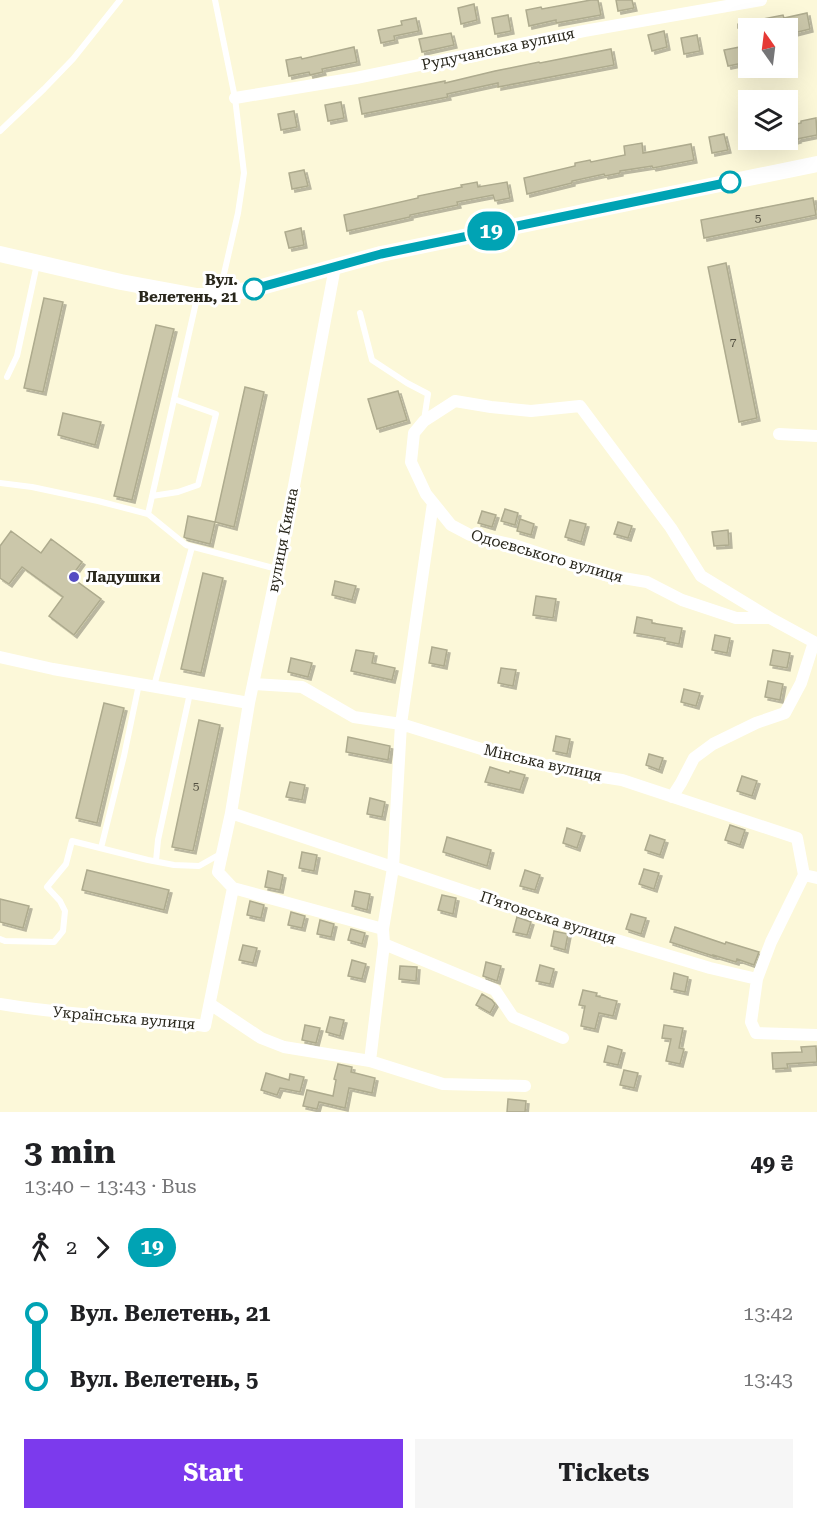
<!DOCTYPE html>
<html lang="en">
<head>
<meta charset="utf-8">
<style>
	body { margin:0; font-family:"Roboto Serif",serif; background:#f6f6f6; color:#202124; height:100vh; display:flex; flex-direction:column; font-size:22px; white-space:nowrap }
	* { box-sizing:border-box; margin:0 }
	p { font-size:20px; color:#757577 }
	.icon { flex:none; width:33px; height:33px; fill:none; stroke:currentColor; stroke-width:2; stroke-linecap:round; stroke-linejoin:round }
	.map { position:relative; height:1112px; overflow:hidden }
	.side { display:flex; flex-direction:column; background:#fff; flex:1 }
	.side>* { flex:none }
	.badge { padding:0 12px; border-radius:20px; font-size:21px; line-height:39px }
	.needle { width:39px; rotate:346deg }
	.tools { position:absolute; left:738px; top:18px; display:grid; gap:12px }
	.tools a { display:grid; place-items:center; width:60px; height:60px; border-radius:0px; background:#fff; box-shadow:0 6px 24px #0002; font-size:30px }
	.map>.badge { position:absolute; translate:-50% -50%; box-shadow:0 0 0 3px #fff }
	.legs { display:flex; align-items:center; gap:9px; height:66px; padding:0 24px; font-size:20px }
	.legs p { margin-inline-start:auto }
	.headline { display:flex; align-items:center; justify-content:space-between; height:102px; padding:0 24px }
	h1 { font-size:33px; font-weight:700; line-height:45px }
	.button { display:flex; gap:12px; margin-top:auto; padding:12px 24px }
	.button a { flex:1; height:69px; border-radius:0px; background:#7c3aed; color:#fff; font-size:24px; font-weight:700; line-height:69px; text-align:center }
	.button a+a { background:#f6f6f6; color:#202124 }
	ul { padding:0 24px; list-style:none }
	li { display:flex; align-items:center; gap:21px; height:66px; font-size:22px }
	li i { display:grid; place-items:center; width:9px; height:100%; margin:0 8px; background:currentColor }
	li i::after { content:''; width:15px; height:15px; margin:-8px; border:4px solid; border-radius:50%; background:#fff }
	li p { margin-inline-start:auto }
	li:first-child i { background:linear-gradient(#0000 50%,currentColor 0) }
	li:last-child i { background:linear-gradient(currentColor 50%,#0000 0) }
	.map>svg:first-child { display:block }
</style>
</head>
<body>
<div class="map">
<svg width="817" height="1112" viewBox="0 0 817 1112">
	<defs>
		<filter id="shadow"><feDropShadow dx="3" dy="3" stdDeviation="0" flood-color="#0004"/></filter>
	</defs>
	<rect width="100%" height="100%" fill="#fcf8d9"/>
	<path fill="#cbc7aa" stroke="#aeab8e" stroke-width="1.5" filter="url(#shadow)" d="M591,0h7l3,15 -45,8v-3l-27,6 -3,-16 15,-3 1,2z
		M616,0h16l2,8 -16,3z
		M474,4l3,16 -16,4 -3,-16z
		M807,13l3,16 -16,4v-5h-56v-4l45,-9 1,3z
		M508,15l3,16 -16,3 -3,-16z
		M416,18l3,13 -25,5 1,4 -14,3 -3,-13 24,-5 -1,-4z
		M664,31l3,16 -15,4 -4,-16z
		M451,33l3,12 -32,7 -3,-13z
		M697,35l3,16 -16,3 -3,-16z
		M354,47l3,15 -35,7 1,3 -13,3 -1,-3 -20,4 -3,-16 15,-3 1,2z
		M740,47l3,16 -15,3 -4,-16z
		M611,49l3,16 -116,22v-4l-51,11 1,3 -86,17 -3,-16 86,-17v2l50,-12 44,-9 1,1z
		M341,102l3,16 -16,3 -3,-16z
		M294,111l3,16 -16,3 -3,-16z
		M816,118l1,17 -20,4 1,1 -10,3v-17l13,-3v-2z
		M724,134l4,16 -16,3 -3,-16z
		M642,143l1,10 48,-9 3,16 -41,8 -1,-2 -32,5v2l-15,3 -1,-2 -32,7v2l-45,11 -3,-16 51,-12v-3l15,-3 1,2 34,-7 -1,-9z
		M304,170l4,16 -16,3 -3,-16z
		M477,182l1,5 29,-5 3,16 -15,3 -2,-6 -36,7 1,3 -48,10v2l-63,14 -3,-16 74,-17v-2l44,-9 -1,-2z
		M813,198l3,17 -112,23 -3,-18z
		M301,228l3,17 -15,3 -4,-16z
		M726,263l31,155 -18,4 -31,-155z
		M44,298l19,4 -20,90 -19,-4z
		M156,325l18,4 -42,171 -18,-4z
		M245,387l19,5 -30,135 -19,-5z
		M398,391l9,29 -30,9 -9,-30z
		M63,413l38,9 -6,23 -37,-10z
		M505,509l13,4 -3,12 -14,-4z
		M482,511l14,4 -4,12 -14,-4z
		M188,516l27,6 -5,22 -24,-6 -2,-1z
		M520,519l14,5 -3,11 -14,-4z
		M570,520l16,4 -5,18 -16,-5z
		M618,522l14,4 -4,12 -14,-4z
		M728,530l1,15 -15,1 -2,-14z
		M11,531l30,22 10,-14 31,23 -11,15 30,22 -27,36 -25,-19 14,-19 -41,-30 -13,17 -9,-6v-32z
		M203,573l20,5 -22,95 -20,-4z
		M335,581l21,5 -4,14 -20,-5z
		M536,596l20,3 -3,19 -20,-3z
		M637,617l15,3v3l30,5 -3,16 -15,-3 1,-3 -31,-5z
		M715,635l15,3 -3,15 -15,-3z
		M432,647l15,3 -3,16 -15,-3z
		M356,650l18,3 -2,10 23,5 -3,12 -41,-9z
		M773,650l17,3 -3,15 -17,-3z
		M291,658l21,5 -4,14 -20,-5z
		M501,668l15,2 -3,16 -15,-3z
		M768,681l15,3 -3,16 -15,-3z
		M684,689l16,4 -4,13 -15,-4z
		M104,703l20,5 -27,115 -21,-5z
		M199,720l21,5 -27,126 -21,-4z
		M556,736l14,3 -3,15 -14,-3z
		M348,737l42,9 -2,14 -42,-8z
		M649,754l14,4 -4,12 -13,-5z
		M490,767l19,6 1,-2 15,4 -5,15 -35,-8z
		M742,776l15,5 -5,15 -15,-5z
		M290,782l15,3 -3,15 -16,-3z
		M370,798l15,4 -3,15 -15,-3z
		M730,825l15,5 -5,15 -15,-5z
		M567,828l15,5 -5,15 -14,-5z
		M650,835l15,5 -5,15 -15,-5z
		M447,837l44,13 -4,16 -44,-14z
		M302,852l15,3 -3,16 -15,-3z
		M644,869l15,4 -5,16 -15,-5z
		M87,870l82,20 -5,20 -82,-20z
		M525,870l15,5 -5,15 -15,-4z
		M268,871l15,4 -3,15 -15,-3z
		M355,891l15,3 -3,16 -15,-4z
		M442,895l14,3 -3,16 -15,-4z
		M0,899l29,7 -6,22 -23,-6z
		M250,901l14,4 -3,13 -14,-3z
		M291,912l14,4 -3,12 -14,-3z
		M631,914l15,4 -5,16 -15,-5z
		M517,917l14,5 -4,13 -14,-3z
		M320,920l14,4 -3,13 -14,-3z
		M675,927l50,17 1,-2 33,10 -5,13 -17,-6 -1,3 -23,-7v1l-43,-14z
		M351,929l14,4 -3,11 -14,-4z
		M554,931l14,3 -3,16 -14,-4z
		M243,945l14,3 -4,15 -14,-3z
		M352,960l14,4 -4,15 -14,-3z
		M486,962l15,4 -4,15 -14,-5z
		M540,965l14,4 -4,15 -14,-3z
		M400,966l17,1 -1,14 -17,-2z
		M674,973l14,4 -3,15 -14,-3z
		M583,990l14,3 -1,3 21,5 -4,15 -14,-3 -4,16 -14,-3 4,-20 -6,-1z
		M482,994l10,6 3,4 -5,9 -14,-8z
		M330,1017l14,3 -4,16 -14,-4z
		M305,1025l15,3 -4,15 -14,-3z
		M664,1025l19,3 -4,20 5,1 -4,15 -14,-3 5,-22 -9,-1z
		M608,1046l14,4 -4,15 -14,-3z
		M816,1046l1,16 -30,2 1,4 -15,1 -1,-16 30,-1 -1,-5z
		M338,1064l14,3 -1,5 24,6 -3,15 -23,-5 -4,20 -26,-6 -2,7 -14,-3 4,-16 26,6 3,-16 -2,-1z
		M624,1070l14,3 -4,15 -14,-3z
		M266,1073l23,7 1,-6 14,3 -4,15 -20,-4 -3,7 -16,-5z
		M508,1099l18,2 -1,11h-18z"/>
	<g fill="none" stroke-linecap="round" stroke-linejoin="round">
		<path stroke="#fff" stroke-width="6" d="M215,0l20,98 9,75 -6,40 -18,78
			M0,131l44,-42 29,-30 47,-59
			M360,313l12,47 35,23 21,11 -4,26
			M7,377l10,-21 20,-92
			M0,483l32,4 66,14 50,13 38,31 91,24
			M152,496l26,-4 20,-7 18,-71 -42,-15
			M148,514l49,-216
			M154,686l38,-139
			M101,848l23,-92 15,-72
			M156,861l2,-21 32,-147
			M0,939l5,2 49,1 9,-11 2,-20 -5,-10 -13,-14 19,-23 6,-23 76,19 26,5 25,1 23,-13"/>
		<path stroke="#fff" stroke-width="12" d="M235,98l121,-20 228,-47 177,-31
			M779,434l38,2
			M0,657l53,12 196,34
			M253,684l49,3 52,30 47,7 90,28 86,21 45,7 175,58 7,37 -33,67 -14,37 -6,43 5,11 61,2
			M672,797l9,-14 13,-25 19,-14 43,-21 29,-10 16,-30 13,-41 -44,-24h-34l-54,-18 -35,-18 -42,-7 -91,-30 -44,-10 -19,-10 -25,-31 -15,-32 3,-29 10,-12 31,-20 36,6 40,4 49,-5 91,122 30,48 69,42
			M231,813l329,110 150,45 47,11
			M804,875l13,3
			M233,888l150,41
			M384,944l111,46 18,27 50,21
			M0,1004c68,12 137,12 205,22l28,-138 -15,-16 13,-59 18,-110 39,-185 47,-251
			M210,1004l51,34 23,9 86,14 73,23 82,2
			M370,1061l14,-117 -1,-15 10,-61 8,-144 32,-221"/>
		<path stroke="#fff" stroke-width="16" d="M0,254l121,28 76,14h11l46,-7 127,-35 436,-90"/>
	</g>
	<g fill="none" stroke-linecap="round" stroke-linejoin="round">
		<g stroke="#fff" stroke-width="14">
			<path id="line-1" d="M254,289l127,-35 349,-72"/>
		</g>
		<use href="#line-1" stroke="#00a3b4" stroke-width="9"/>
	</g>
	<g fill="#fff" stroke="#00a3b4" stroke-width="3">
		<circle cx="730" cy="182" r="10"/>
		<circle cx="254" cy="289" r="10"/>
	</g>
	<circle fill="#554cc3" stroke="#fff" stroke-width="2" cx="74" cy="577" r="6"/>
	<g text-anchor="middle" stroke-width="6" stroke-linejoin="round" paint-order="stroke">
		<g font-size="12" fill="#524f40">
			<text x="758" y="222">5</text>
			<text x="733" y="346">7</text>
			<text x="196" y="790">5</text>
		</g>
		<g font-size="15" fill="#29271c" stroke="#fff">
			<text transform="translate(498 49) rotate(-12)" y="5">Рудучанська вулиця</text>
			<text transform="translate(283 540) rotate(-79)" y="5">вулиця Кияна</text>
			<text transform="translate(547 556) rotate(16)" y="5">Одоєвського вулиця</text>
			<text transform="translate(543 763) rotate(13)" y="5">Мінська вулиця</text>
			<text transform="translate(548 918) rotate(18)" y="5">П’ятовська вулиця</text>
			<text transform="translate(124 1018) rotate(5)" y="5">Українська вулиця</text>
		</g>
		<g font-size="15" font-weight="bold" fill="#29271c" stroke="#fff" text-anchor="end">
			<text x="238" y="285">Вул.<tspan x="238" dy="17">Велетень, 21</tspan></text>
		</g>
		<g font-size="15" font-weight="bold" fill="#29271c" stroke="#fff" text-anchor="start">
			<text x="86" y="582">Ладушки</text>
		</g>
	</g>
</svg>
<div class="tools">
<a><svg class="needle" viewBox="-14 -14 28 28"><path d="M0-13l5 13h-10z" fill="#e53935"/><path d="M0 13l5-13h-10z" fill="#757577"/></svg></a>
<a><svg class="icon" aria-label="layers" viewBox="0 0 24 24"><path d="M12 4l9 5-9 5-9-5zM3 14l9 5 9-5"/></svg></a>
</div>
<b class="badge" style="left:491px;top:231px;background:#00a3b4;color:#fff">19</b>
</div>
<section class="side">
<div class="headline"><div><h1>3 min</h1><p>13:40 – 13:43 · Bus</p></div><b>49 ₴</b></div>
<div class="legs"><svg class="icon" aria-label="walk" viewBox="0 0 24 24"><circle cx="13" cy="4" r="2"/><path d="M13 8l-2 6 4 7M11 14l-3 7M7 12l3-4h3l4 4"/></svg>2<svg class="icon" aria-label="forward" viewBox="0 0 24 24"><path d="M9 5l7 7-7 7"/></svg><b class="badge" style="background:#00a3b4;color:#fff">19</b></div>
<ul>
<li><i style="color:#00a3b4"></i><b>Вул. Велетень, 21</b><p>13:42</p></li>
<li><i style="color:#00a3b4"></i><b>Вул. Велетень, 5</b><p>13:43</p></li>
</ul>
<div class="button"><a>Start</a><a>Tickets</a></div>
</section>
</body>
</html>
